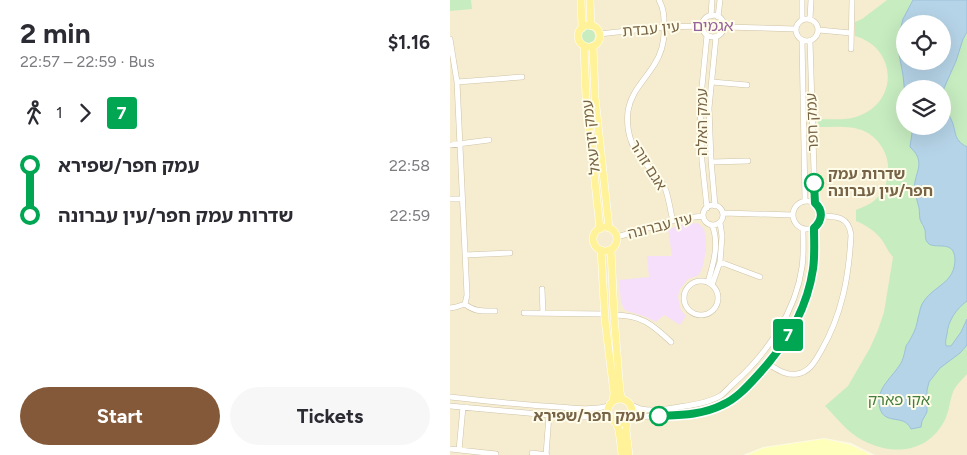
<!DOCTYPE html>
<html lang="en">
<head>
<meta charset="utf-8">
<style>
	body { margin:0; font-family:Figtree,"Noto Sans Hebrew",sans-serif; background:#f7f7f7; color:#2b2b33; height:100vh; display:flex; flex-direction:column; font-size:19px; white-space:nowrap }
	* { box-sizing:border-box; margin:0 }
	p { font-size:16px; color:#7c7c81 }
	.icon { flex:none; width:28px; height:28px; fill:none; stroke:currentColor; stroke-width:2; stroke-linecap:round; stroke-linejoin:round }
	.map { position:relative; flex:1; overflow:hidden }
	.details { display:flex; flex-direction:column; background:#fff; width:450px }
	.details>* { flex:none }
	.badge { padding:0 10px; border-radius:4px; font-size:18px; line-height:32px }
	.controls { position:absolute; left:446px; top:15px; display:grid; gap:10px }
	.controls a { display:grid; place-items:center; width:55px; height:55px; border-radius:50%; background:#fff; box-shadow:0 5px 20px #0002; font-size:25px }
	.map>.badge { position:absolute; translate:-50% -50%; box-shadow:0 0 0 2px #fff }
	.legs { display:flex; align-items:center; gap:8px; height:55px; padding:0 20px; font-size:16px }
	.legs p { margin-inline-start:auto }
	.head { display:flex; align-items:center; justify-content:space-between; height:85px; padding:0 20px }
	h1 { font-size:28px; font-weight:700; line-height:38px }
	.cta { display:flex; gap:10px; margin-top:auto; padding:10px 20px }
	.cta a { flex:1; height:58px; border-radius:30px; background:#835939; color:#fff; font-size:20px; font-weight:700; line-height:58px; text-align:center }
	.cta a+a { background:#f7f7f7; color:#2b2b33 }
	ul { padding:0 20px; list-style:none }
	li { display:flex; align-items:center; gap:18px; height:50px; font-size:19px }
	li i { display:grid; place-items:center; width:8px; height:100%; margin:0 6px; background:currentColor }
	li i::after { content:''; width:12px; height:12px; margin:-6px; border:4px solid; border-radius:50%; background:#fff }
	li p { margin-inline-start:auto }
	li:first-child i { background:linear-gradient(#0000 50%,currentColor 0) }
	li:last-child i { background:linear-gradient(currentColor 50%,#0000 0) }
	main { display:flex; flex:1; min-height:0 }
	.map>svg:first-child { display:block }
</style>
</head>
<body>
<main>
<section class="details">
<div class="head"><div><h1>2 min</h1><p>22:57 – 22:59 · Bus</p></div><b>$1.16</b></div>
<div class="legs"><svg class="icon" aria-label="walk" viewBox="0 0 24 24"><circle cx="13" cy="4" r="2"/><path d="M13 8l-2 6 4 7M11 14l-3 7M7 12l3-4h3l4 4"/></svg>1<svg class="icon" aria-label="forward" viewBox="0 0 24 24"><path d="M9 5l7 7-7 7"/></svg><b class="badge" style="background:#00a651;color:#fff">7</b></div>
<ul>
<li><i style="color:#00a651"></i><b>עמק חפר/שפירא</b><p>22:58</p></li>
<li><i style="color:#00a651"></i><b>שדרות עמק חפר/עין עברונה</b><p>22:59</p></li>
</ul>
<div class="cta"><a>Start</a><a>Tickets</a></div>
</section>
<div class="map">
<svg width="517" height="455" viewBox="0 0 517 455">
	<rect width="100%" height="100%" fill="#fdfae2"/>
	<path fill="#f6edd0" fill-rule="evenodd" d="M0,0h517v455h-92l-24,-12 -27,-5 -61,9 -20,8h-293zM455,24h37v37h-37zM455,89h37v37h-37z"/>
	<path fill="#f6dffa" d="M248,223l6,6 2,9v12l-3,16 -3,7 -3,3 -9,3 -8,10 -2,7 1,7 2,7 5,6 -6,9 -16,-10 -8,7 -10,-5 -19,-6 -3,-2 -3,-7 -2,-22 30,-3 -2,-21h25l-4,-27 17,-5z"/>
	<path fill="#c7ecc0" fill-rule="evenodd" d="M0,0h21l1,9 -22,2z
		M437,0h80v374c-5,6 -11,11 -14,18 -4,11 -4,23 -11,33 -18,29 -52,30 -80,15 -15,-8 -25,-22 -37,-34l23,-20 22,-38 8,-18 6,-18 9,-55c-5,-5 -7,-11 -11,-17 -7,-9 -16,-15 -26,-19v-11c7,-3 15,-6 20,-11 21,-20 14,-56 -12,-68 -13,-6 -31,-4 -46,-4v-8c14,0 30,2 43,-4 39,-17 34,-68 -6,-79v-14l7,-3zM455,24h37v37h-37zM455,89h37v37h-37z
		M131 36a7 7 0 1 1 14 0a7 7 0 1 1-14 0Z"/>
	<path fill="#fdffbb" d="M374,439l26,6 21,10h-123l16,-7z"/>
	<path fill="#b6d4e8" stroke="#9bc1db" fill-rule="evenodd" d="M463,0h54v32l-4,7 -7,22 -12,27 -1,7 -1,-6h-37v6l-2,-20 -4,-21v-20l4,-15zM455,24h37v37h-37z
		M493,100c0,8 5,12 8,19 6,12 1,20 16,28v154c-11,8 -19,20 -20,33 -1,5 -2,7 -1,12h5l10,-14 6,-13v26l-7,8 -20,15 -11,14 -2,8v22l-5,9 -1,6 -10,2c-7,-17 -30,-1 -32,-26 -2,-16 16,-28 23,-42 2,-5 3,-10 4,-15 2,-3 4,-6 6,-10 3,-5 5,-12 6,-18 2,-6 2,-12 6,-17 11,-16 31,-18 31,-42 -1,-19 -18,-10 -26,-15 -5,-4 -3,-9 -4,-14 -1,-4 -4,-7 -5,-11 -1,-5 0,-10 -2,-15 -1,-4 -2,-7 -3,-11 -4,-18 14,-29 -5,-46l3,-21h29z"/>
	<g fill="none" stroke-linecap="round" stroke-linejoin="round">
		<g stroke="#cfc3a8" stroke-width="6">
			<path id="minor" d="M209,0c5,9 5,16 5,25 1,15 -2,28 -10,40 -10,16 -23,27 -26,46 -2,18 3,36 15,50 8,9 17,16 22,27 4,10 5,22 8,33
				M352,0v20
				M252 26a11 11 0 1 1 22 0a11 11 0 1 1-22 0Z
				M261,16l1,-16
				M268,17l2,-17
				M346 30a11 11 0 1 1 22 0a11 11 0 1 1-22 0Z
				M360,19l1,-19
				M274,27l72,2
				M369,30l32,3
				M149,34l65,-7 38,-1
				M0,39l7,43 10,213 -2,9 -9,3 -6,1
				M352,40l3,161
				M360,41l5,162
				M401,49l1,-49
				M7,82l65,-5
				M262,82l35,3
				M0,145l39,-5
				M261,162l37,-1
				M0,199h12
				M343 215a14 14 0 1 1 28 0a14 14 0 1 1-28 0Z
				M253 215a10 10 0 1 1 20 0a10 10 0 1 1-20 0Z
				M265,206l-4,-46 -2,-52 7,-71
				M257,208l-5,-47 -2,-54 7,-72
				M273,213l70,2
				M167,237l61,-18 25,-3
				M15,255l45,-2
				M270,262l40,15
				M234 298a17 17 0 1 1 34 0a17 17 0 1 1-34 0Z
				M258,282c5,-18 12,-38 4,-57
				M262,285l8,-23 2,-26 -2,-13
				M92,289l1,24
				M15,304c9,8 18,7 30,7
				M74,313l81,1
				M164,315c27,0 38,9 57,27
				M318,364c9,5 18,12 29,10 13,-2 18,-13 24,-23 21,-36 28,-75 30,-116 -2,-18 -14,-19 -30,-19
				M0,397c36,4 73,8 109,10 17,1 35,4 51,-2
				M181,405c3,1 7,3 10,4 12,3 27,0 38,-2 13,-2 29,-4 41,-11 5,-3 9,-9 14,-13 33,-29 62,-72 68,-116 2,-13 1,-26 1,-38
				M0,406l122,11h31l8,2
				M181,418c25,-4 51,0 76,-7 50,-14 98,-92 106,-141 2,-14 1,-29 1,-42
				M0,449l46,5
				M9,450l4,-43
				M82,453l15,2
				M96,455l3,-40"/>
		</g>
		<g stroke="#fff" stroke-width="8">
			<path id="major" d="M131,0l1,28
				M140,0l1,26
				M128 36a11 11 0 1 1 22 0a11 11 0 1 1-22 0Z
				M134,46l2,51 14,132
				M143,46l2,51 14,131
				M143 239a12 12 0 1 1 24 0a12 12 0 1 1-24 0Z
				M151,250l4,70 9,73 -1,8
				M161,250l3,65 6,77 2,7
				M158 411a12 12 0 1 1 24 0a12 12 0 1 1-24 0Z
				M177,421l-1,9 3,25
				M166,423l3,7 3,25"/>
		</g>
		<use href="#minor" stroke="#fff" stroke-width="5"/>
		<use href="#major" stroke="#fff298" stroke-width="7"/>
	</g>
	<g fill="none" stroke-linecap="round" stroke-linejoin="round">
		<g stroke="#fff" stroke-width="11">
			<path id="line-1" d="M209,416c21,-1 43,-1 63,-11 14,-6 25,-18 35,-29 27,-29 50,-66 56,-107 2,-13 1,-28 1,-41 9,-8 9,-18 1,-25l-1,-20"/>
		</g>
		<use href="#line-1" stroke="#00a651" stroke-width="8"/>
	</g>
	<g fill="#fff" stroke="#00a651" stroke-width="2.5">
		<circle cx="364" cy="183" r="9"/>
		<circle cx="209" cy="416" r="9"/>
	</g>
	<g text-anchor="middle" stroke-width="4" stroke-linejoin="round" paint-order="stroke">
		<g font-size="15" fill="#776447" stroke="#fffcea">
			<text transform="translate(201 29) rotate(-5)" y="5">עין עבדת</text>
			<text transform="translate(252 122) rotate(-90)" y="5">עמק האלה</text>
			<text transform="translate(362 122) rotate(-92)" y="5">עמק חפר</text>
			<text transform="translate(141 137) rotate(-96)" y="5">עמק יזרעאל</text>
			<text transform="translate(198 165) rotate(58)" y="5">אגם זוהר</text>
			<text transform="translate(210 226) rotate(-14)" y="5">עין עברונה</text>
		</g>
		<g font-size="15" font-weight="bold" fill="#776447" stroke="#fffcea" text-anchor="start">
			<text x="378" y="179">שדרות עמק<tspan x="378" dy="17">חפר/עין עברונה</tspan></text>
			<text x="195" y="421" text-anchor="end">עמק חפר/שפירא</text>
		</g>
		<g font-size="15" fill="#427d3e" stroke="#fffcea">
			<text x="449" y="405">אקו פארק</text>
		</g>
		<g font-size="16" fill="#95629b" stroke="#fffcea">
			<text x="263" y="31">אגמים</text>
		</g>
	</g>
</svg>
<div class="controls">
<a><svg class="icon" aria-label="locate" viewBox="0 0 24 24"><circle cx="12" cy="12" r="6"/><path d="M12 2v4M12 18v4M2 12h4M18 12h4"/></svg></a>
<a><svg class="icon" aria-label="layers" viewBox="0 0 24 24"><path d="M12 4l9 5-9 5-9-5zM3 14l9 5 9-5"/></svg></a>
</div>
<b class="badge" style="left:338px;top:335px;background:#00a651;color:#fff">7</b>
</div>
</main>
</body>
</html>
